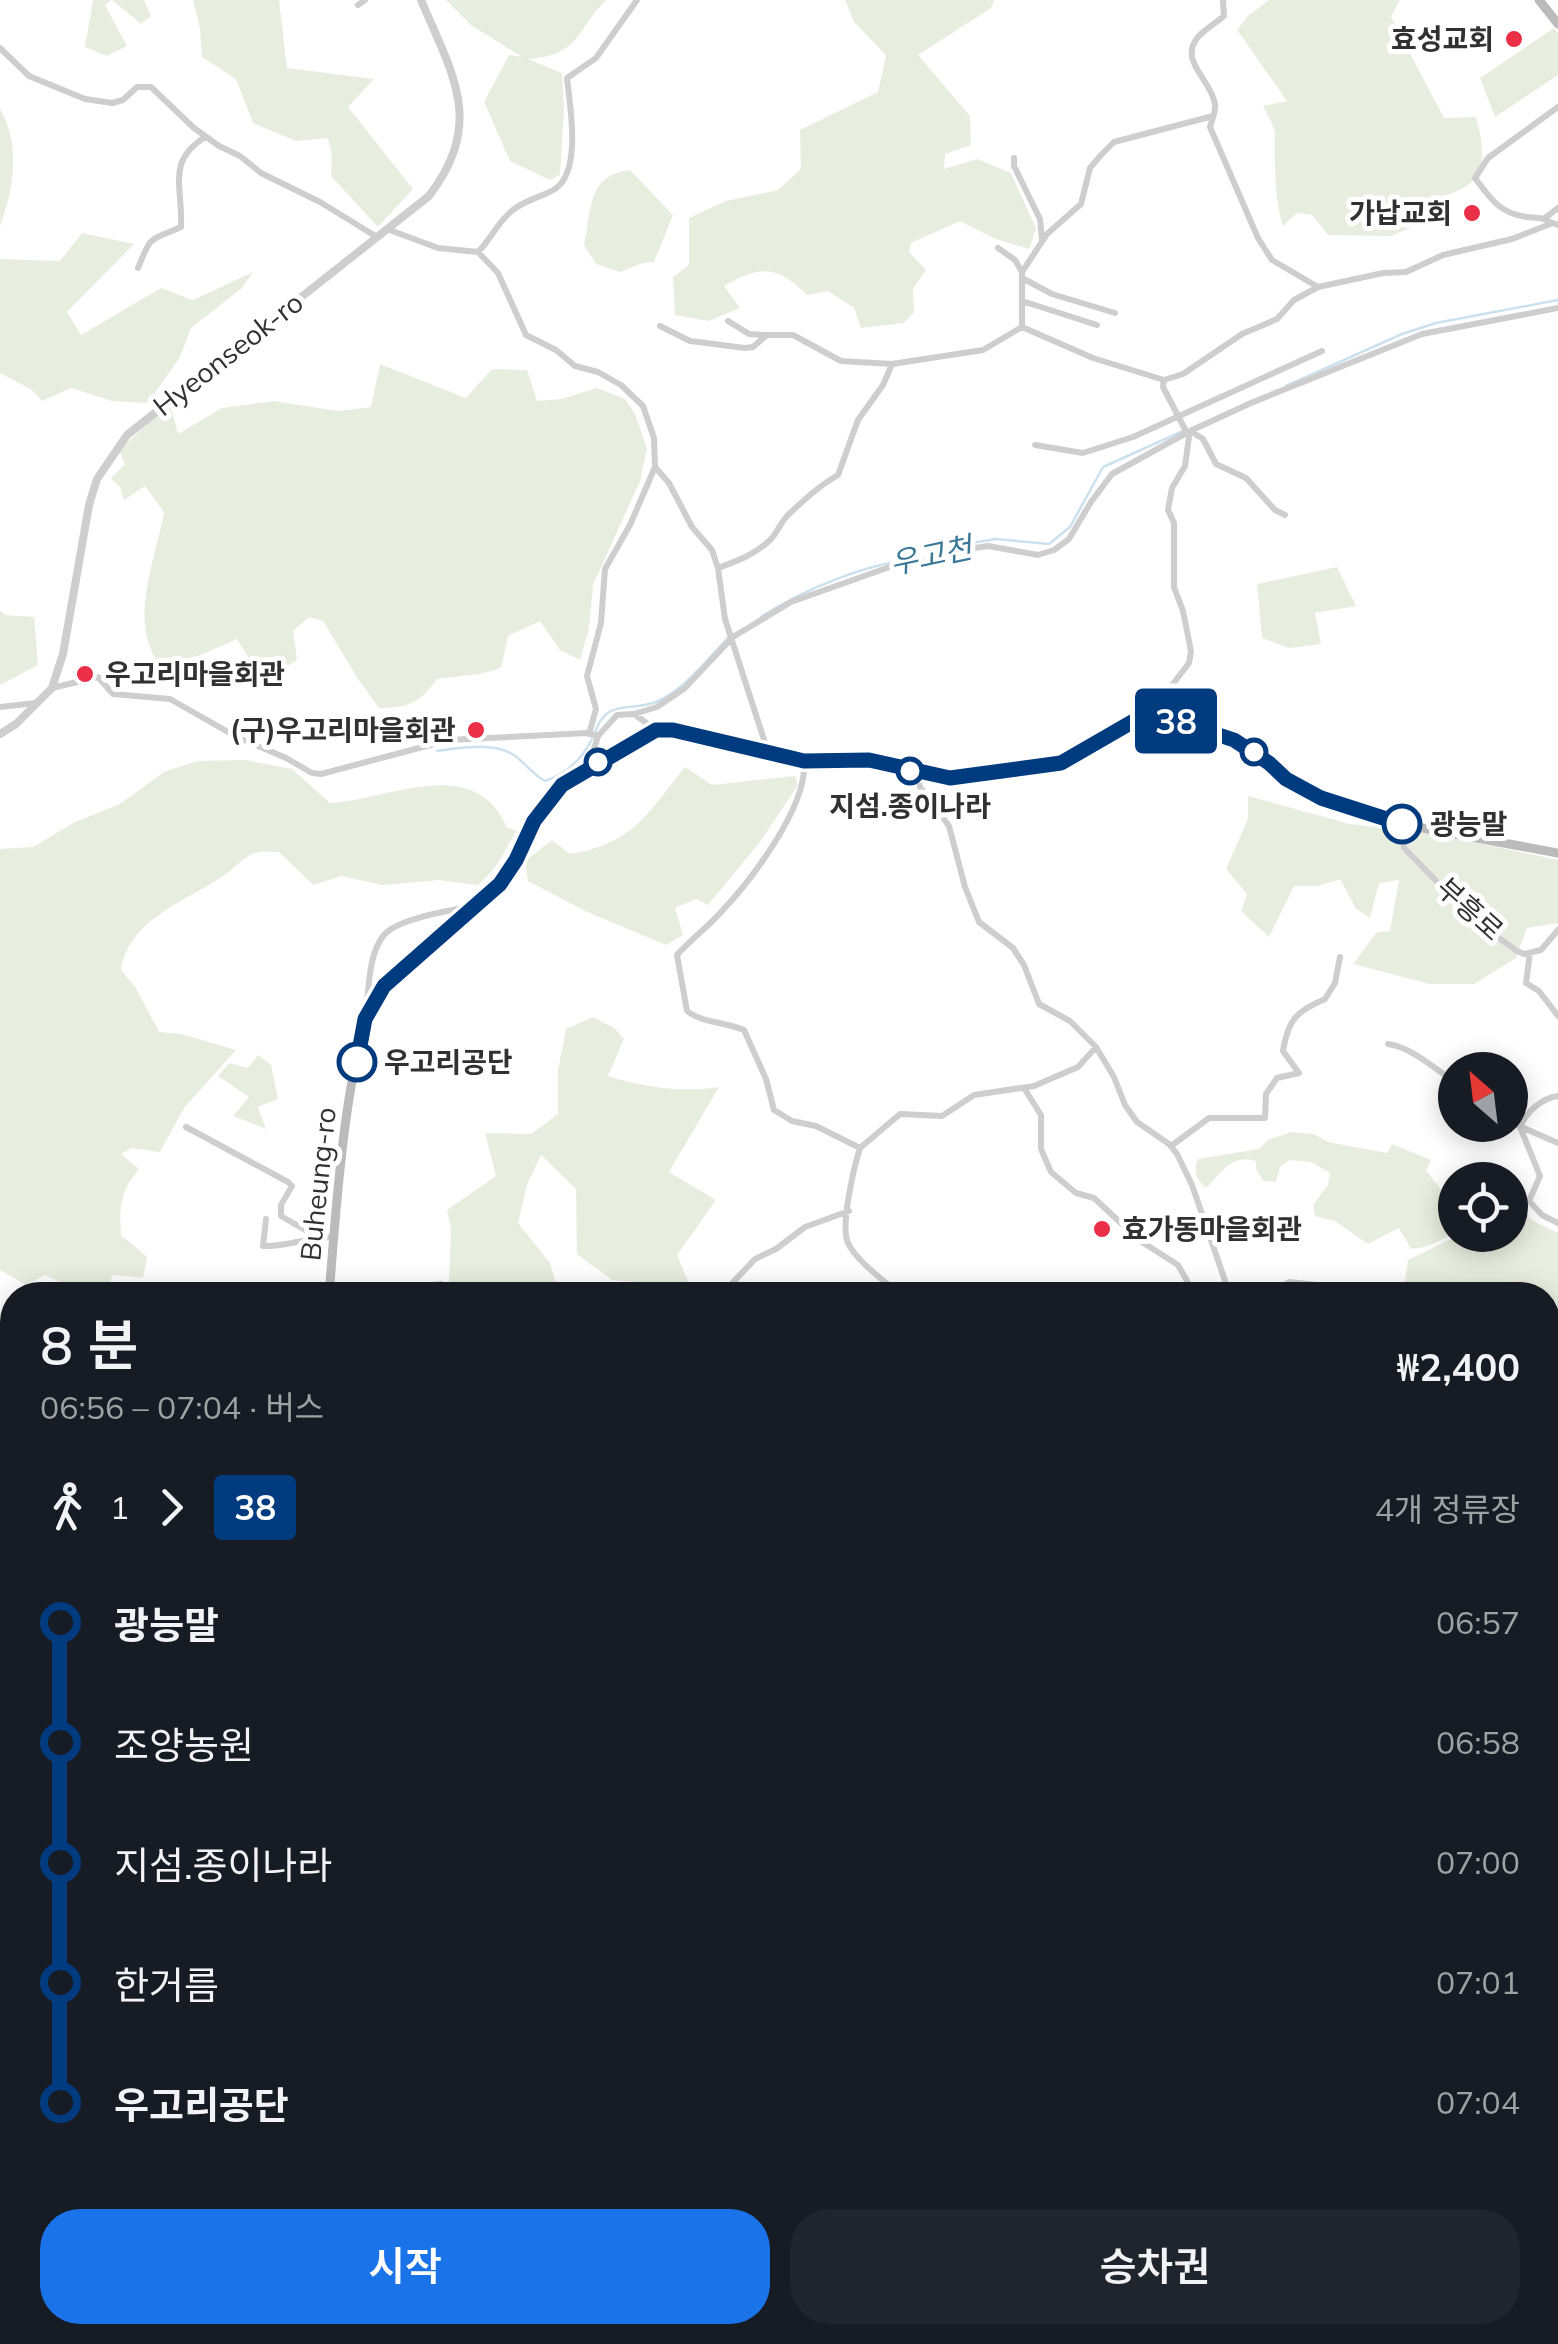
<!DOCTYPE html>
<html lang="ko">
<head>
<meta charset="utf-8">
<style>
	body { margin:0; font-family:Mulish,"Noto Sans KR",sans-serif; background:#20242c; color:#f1f3f6; height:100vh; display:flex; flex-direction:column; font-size:38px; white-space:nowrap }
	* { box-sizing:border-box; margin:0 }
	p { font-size:32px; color:#9ea1a6 }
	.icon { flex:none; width:55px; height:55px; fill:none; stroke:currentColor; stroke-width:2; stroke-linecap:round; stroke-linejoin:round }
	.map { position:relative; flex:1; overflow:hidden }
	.panel { position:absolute; left:0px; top:1282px; width:1560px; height:1062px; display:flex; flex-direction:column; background:#171b24; border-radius:40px 40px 0 0; box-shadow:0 5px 25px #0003 }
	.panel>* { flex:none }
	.badge { padding:0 20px; border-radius:8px; font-size:35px; line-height:65px }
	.needle { width:65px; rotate:332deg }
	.tools { position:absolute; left:1438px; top:1052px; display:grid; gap:20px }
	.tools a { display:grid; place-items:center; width:90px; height:90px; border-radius:50%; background:#171b24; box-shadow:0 5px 25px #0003; font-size:50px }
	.map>.badge { position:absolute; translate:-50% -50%; box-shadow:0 0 0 5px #fff }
	.legs { display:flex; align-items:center; gap:15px; height:110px; padding:0 40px; font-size:32px }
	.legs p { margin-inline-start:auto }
	.overview { display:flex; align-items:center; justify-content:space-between; height:170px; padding:0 40px }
	h1 { font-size:55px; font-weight:600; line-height:75px }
	.cta { display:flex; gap:20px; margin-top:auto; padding:20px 40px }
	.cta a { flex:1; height:115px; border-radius:40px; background:#1a73e8; color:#fff; font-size:40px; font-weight:600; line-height:115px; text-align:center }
	.cta a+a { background:#20242c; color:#f1f3f6 }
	ul { padding:0 40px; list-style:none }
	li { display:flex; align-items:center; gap:35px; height:120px; font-size:38px }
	li i { display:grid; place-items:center; width:15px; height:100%; margin:0 12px; background:currentColor }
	li i::after { content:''; width:25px; height:25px; margin:-12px; border:8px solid; border-radius:50%; background:#171b24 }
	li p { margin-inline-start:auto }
	li:first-child i { background:linear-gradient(#0000 50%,currentColor 0) }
	li:last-child i { background:linear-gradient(currentColor 50%,#0000 0) }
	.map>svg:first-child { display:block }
</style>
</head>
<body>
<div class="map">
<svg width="1558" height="2344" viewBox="0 0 1558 2344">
	<rect width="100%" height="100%" fill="#fff"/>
	<path fill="#e8eedf" d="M93,0h51l7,16 -10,8 -29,-24 -7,5 22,41 -20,10 -22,-9z
		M193,0h86l8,68 87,11 -26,28 65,82 -35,38 -47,-51 1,-20 -4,-18 -32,3 -43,-18 -17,-44 -34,-22 -2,-28z
		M446,0h160c-31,32 -26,55 -78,59l34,14 2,38 -4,64 -10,5 -40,-19 -26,-59 25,-47 13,2 -50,-31z
		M845,0h149l-3,8 -73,47 52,61 1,29 -26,9 -1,15 33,-10 34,14 25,55 -7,21 -33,-10 -36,-18 -49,22 -2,9 17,18 -13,19 1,23 -10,11 -43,5 -7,-20 -26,-17 -21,4c-30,-30 -46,-30 -83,-9l16,22 -31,13 -34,-6 -2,-38 16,-12v-47l37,-17 52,-11 23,-21 -1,-39 78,-38 8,-37 -32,-33z
		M1269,0h131l-9,17 53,101 32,-1c13,49 9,71 -45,82l-15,26 -25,11 -63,-1 -16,-20 -15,-2 -14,13c-9,-27 -8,-61 -8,-89 1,-10 -8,-22 -12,-31l24,-5 -50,-71 11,-14z
		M1554,28l4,6v41l-63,42 -15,-39z
		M0,109c21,36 14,79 0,117z
		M630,170l43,45 -19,47 -11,1 -23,9 -24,-8 -12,-19c8,-36 3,-70 46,-75z
		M82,233l52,11 -67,68 14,23 80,-47 32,12 60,-28 -11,16 -51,40 -11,29 -32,46 -36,-2 -41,-13 -29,13 -10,-11 -32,-17v-114l60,2z
		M380,364l86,34 26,-29 35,1 10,31 24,-2 36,-11 28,11 10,15 12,35 -7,32 -47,104 -4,44 -9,31 -20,-10 -20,-29 -32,15 -7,32 -21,6 -43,5c-16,23 -29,29 -58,29l-21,-29 -35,-58 -14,-4 -16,14 4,29 -20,12 -25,-9 -15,-24 -36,16 -41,10c-33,-42 -4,-106 4,-153l-19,-26 -21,14 -4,-13 -9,-9 14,-14 -6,-14 51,-47 8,31 44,-26 52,-7 64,10 33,-4z
		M1337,567l19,39 -41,7 6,31 -32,4 -27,-10 -5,-54z
		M0,611l6,4 28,2 4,48 -38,20z
		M245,760l47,9 38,34c59,-3 145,-51 177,25l10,3c-16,24 -16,33 -39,54l-39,-5 -56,5 -42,-9 -28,9 -34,-33c-7,0 -17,-1 -24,1 -11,3 -22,17 -32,23 -38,26 -94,43 -102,94l15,18 23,44 23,2 54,16 -52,58 -24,44 -29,-4 -10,6 18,15c-18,21 -20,38 -18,66l26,22 -4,21 -30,-3 -9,20h-14l-45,-20 -19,10 -26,-15v-421l33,-2 42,-25 45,-18 44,-32 33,-11z
		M685,767l27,18 83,-9 3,9 -38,57 -52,63 -12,-6 -21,9 8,27 -17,10 -81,-34 -57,-30 -3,-20 27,-21 18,14c63,-10 77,-40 115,-87z
		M1248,796l102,28 81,9 127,27v63l-31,5 -11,30 -42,26h-44l-77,-20 24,-32 13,-1 9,-51 -20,3 -9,35 -14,-9 -16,-30 -21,7h-25l-25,51 -28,-26 6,-17 -21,-25 22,-50z
		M593,1017l21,11 10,11 -16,37c34,11 76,17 111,11l-50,85 47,28 -39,55 11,26 -13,4 -63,-5 -35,-26 -1,-65 -35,-34 -14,30 -9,38 32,40 9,32 -51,-3 -50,3 -9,-14 2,-52 -4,-19 49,-34 -11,-43 46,1 27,-20v-44l8,-41z
		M258,1055l13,10 7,34 -20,8 8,22 -33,-13 16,-19 -31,-21 11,-13 19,5z
		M1291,1132l23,2 14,8 59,11 5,-9 39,16 -5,10 22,29 7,-2v33c-11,11 -28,18 -44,19l-12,-21 -31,16 -33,-23 -20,-5 -2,-11 15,-20 2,-12 -19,-11 -21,-2 -10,7 -4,15 -13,-1 -7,-12v-8c-25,-8 -34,12 -50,27 -10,-9 -13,-17 -8,-29l61,-10 9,-9z
		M1514,1206l23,17 21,10v76l-8,6 8,13v82l-10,-3v-112h-145l5,-35 51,-25h51v-28z
		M0,1457l12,10v133l-12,12z
		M12,1700v97l-12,-6v-76z
		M12,1883v56l-5,2 5,4v36l-12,-9v-68z
		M12,2117v215h391l1,12h-404v-217z
		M511,2332h290v1l-3,11h-293z"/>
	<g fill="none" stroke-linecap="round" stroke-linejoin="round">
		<path stroke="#cbe2ee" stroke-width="2.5" d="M1286,386l116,-52 34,-11 122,-23
			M934,558l31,-14 31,-5 53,5 21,-17 33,-60 80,-36
			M761,617c41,-27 110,-56 160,-58
			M595,732c12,-34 35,-20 61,-30 29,-12 51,-43 73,-65
			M437,751c23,-3 55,-9 75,3 12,7 20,20 33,27 21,-7 37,-22 47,-42"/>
		<path stroke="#cecece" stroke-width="6" d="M1223,0l1,16c-8,7 -19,13 -26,21 -20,24 13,42 17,67 1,7 -3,16 -5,23l48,111 14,22 46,27
			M358,5l7,-5
			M0,48l29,28 56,23 27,4 11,-3 14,-13h14l43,41 25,18 21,10 21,17 59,29 57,35
			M1213,116l-99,26 -13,13 -11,13 -9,36 -34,30 -25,38v55l71,31 71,22 19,-6 59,-40 35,-15 17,-19 24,-13 65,-14 23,-1 37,-17 69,-16 41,-16 5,2
			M1014,158v8l26,53 2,21
			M1545,218l13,-10
			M1552,223c-9,-6 -14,-5 -25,-6 -27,-3 -37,-19 -52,-39l13,-20 70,-51
			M387,229l51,19 40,4 20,21 28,62 30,15 19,16 23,6 23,13 22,21 11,32 1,29 -25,58 -25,44 -4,54 -14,53 9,33 -7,25
			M998,248l17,12 7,12
			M478,252c13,-13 21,-32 35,-42 12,-10 29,-13 42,-21 27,-18 15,-83 12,-111l29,-20 41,-58
			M138,268c14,-35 12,-27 43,-41 2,-41 -15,-65 24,-90
			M1022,278l30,16 63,19
			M1022,301l75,24
			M728,321l21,13 17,1
			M660,326l30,15 55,7 8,-1 14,-12h26l48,26 51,3 91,-14 39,-23
			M1164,380l-1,7 26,50 -4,29 -13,22 -4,22 6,13v64l9,24 8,40 -2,12 -19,25 -4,11 3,19
			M1192,432l11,7 13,25 30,14 29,32 10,5
			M1035,445l48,8 50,-16 189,-86
			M655,467l14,16 23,44 20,23 6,18 7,51 43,133
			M718,568c19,-7 36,-13 51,-27 8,-7 11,-18 19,-26 16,-15 31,-29 50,-40l20,-55 25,-35 9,-21
			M52,688l46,-11 15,17 57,5 65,37 51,22 26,15 9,1 128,-34 138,-7 11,3 -10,32
			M0,707l36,-4
			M634,714l23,-7 28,-19 48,-51 58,-35 107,-38 44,-4 20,-10 26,-4 50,9 16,-5 15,-11 22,-37 21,-28 78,-43 61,-28 171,-69 136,-26
			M598,736l19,-21 17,-1 22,16
			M804,761c4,45 -52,118 -82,150 -14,16 -31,28 -45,44l10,56c15,12 39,11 57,19l22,49 8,31 18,11 24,5 44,22c-6,19 -20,78 -12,95 9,19 36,37 52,52
			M917,773l3,14 29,39 16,61 14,35 34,26 11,17 15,39 31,17 26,26 18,30 11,28 12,17 32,22 8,10 15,31 38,110
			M1401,824l3,24 43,44 28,16 21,28 21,15 7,3 17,-4 17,-20
			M1530,953l-4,30 13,8 19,25
			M366,1013c3,-24 2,-59 18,-78 14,-17 69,-25 91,-29
			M1388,1044c23,3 47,25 67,38
			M1024,1088l17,27v34l10,23 25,21 18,5 45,42 39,25 17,30
			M1558,1096c-16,2 -32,16 -38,31l20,49 -11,25 13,14 16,8
			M1510,1122l48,21
			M186,1127l102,55 4,4 -11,19v11l36,21
			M1171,1146l38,-28h56l1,-24 11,-16 22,-5 -16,-22c5,-32 14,-40 42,-52l10,-16 5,-26
			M860,1148l40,-34 42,2 32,-21 60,-9 44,-19 18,-20
			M266,1219l-3,27c24,1 46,-9 70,-9
			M257,1295h2
			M332,1295l31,-5 7,5
			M406,1295l15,-9 20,-2 6,11
			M721,1295l34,-36 21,-10 29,-22 44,-16
			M1271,1295l18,-13 28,3
			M1548,1452l10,5
			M0,1651l12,-6
			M1548,1725l10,-8
			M1548,1746l10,-8
			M0,1819l12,-1
			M843,2344l1,-12
			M1184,2344l17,-12"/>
		<path stroke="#cecece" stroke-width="8" d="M0,734l16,-10 36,-36 11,-34 26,-149 8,-26 30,-44 302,-239c56,-74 24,-120 -8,-196
			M1548,2033l10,-1
			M909,2332l20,12"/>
		<path stroke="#bbb" stroke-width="9" d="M1539,0l19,24
			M329,1295c6,-66 16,-265 56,-311 33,-37 81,-61 114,-99 17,-19 22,-46 37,-66 30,-44 75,-64 120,-89h17l131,31 65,-1 81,18 111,-15 70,-42 30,-5 73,24 35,23 17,16 35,19 80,26 157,29
			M0,1895l12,-23"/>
	</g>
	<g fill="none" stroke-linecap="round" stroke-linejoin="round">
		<g stroke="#fff" stroke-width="22">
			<path id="line-1" d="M357,1062l8,-43 19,-33 116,-102 16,-24 18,-39 28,-36 94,-55h17l131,31 65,-1 81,18 111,-15 71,-41 29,-6 73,24 35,23 17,16 35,19 81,26"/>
		</g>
		<use href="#line-1" stroke="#003b80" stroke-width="15"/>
	</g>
	<g fill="#eb2f47" stroke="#fff" stroke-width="4">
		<circle cx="1514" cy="39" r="10"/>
		<circle cx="1472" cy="213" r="10"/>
		<circle cx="85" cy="674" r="10"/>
		<circle cx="476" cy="730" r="10"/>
		<circle cx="1102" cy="1229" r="10"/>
	</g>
	<g fill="#fff" stroke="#003b80" stroke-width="5">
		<circle cx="1254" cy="752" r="12"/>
		<circle cx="598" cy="762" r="12"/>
		<circle cx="910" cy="771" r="12"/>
		<circle cx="1402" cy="824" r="18"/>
		<circle cx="357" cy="1062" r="18"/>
	</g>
	<g text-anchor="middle" stroke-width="10" stroke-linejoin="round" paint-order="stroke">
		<g font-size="28" font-weight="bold" fill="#313131" stroke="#fff" text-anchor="end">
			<text x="1494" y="49">효성교회</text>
			<text x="1452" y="223">가납교회</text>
			<text x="105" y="684" text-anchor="start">우고리마을회관</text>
			<text x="456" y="740">(구)우고리마을회관</text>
			<text x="1122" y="1239" text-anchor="start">효가동마을회관</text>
		</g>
		<g font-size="28" fill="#313131" stroke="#fff">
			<text transform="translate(228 354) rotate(-38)" y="10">Hyeonseok-ro</text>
			<text transform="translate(1470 909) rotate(42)" y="10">부흥로</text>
			<text transform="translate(318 1184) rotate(-84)" y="10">Buheung-ro</text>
		</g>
		<g font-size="28" font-weight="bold" fill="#313131" stroke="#fff" text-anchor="start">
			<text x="910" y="816" text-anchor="middle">지섬.종이나라</text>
			<text x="1430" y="834">광능말</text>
			<text x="384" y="1072">우고리공단</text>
		</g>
		<g font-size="30" font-style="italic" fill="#3b7897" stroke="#fff">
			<text transform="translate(931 556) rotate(-12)" y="10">우고천</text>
		</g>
	</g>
</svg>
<div class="tools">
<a><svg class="needle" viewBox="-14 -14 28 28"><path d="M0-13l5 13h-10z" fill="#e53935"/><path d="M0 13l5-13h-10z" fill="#9ea1a6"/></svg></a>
<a><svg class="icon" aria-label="locate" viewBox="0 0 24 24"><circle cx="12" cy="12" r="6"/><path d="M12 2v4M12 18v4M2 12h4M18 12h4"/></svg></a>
</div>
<b class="badge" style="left:1176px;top:721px;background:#003b80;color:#fff">38</b>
<section class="panel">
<div class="overview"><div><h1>8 분</h1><p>06:56 – 07:04 · 버스</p></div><b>₩2,400</b></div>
<div class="legs"><svg class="icon" aria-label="walk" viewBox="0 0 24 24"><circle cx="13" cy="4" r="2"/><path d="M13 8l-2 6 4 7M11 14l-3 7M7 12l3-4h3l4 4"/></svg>1<svg class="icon" aria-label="forward" viewBox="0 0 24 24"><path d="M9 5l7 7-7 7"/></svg><b class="badge" style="background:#003b80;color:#fff">38</b><p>4개 정류장</p></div>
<ul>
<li><i style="color:#003b80"></i><b>광능말</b><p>06:57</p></li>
<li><i style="color:#003b80"></i><span>조양농원</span><p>06:58</p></li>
<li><i style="color:#003b80"></i><span>지섬.종이나라</span><p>07:00</p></li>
<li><i style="color:#003b80"></i><span>한거름</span><p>07:01</p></li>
<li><i style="color:#003b80"></i><b>우고리공단</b><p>07:04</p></li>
</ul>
<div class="cta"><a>시작</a><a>승차권</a></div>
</section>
</div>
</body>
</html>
